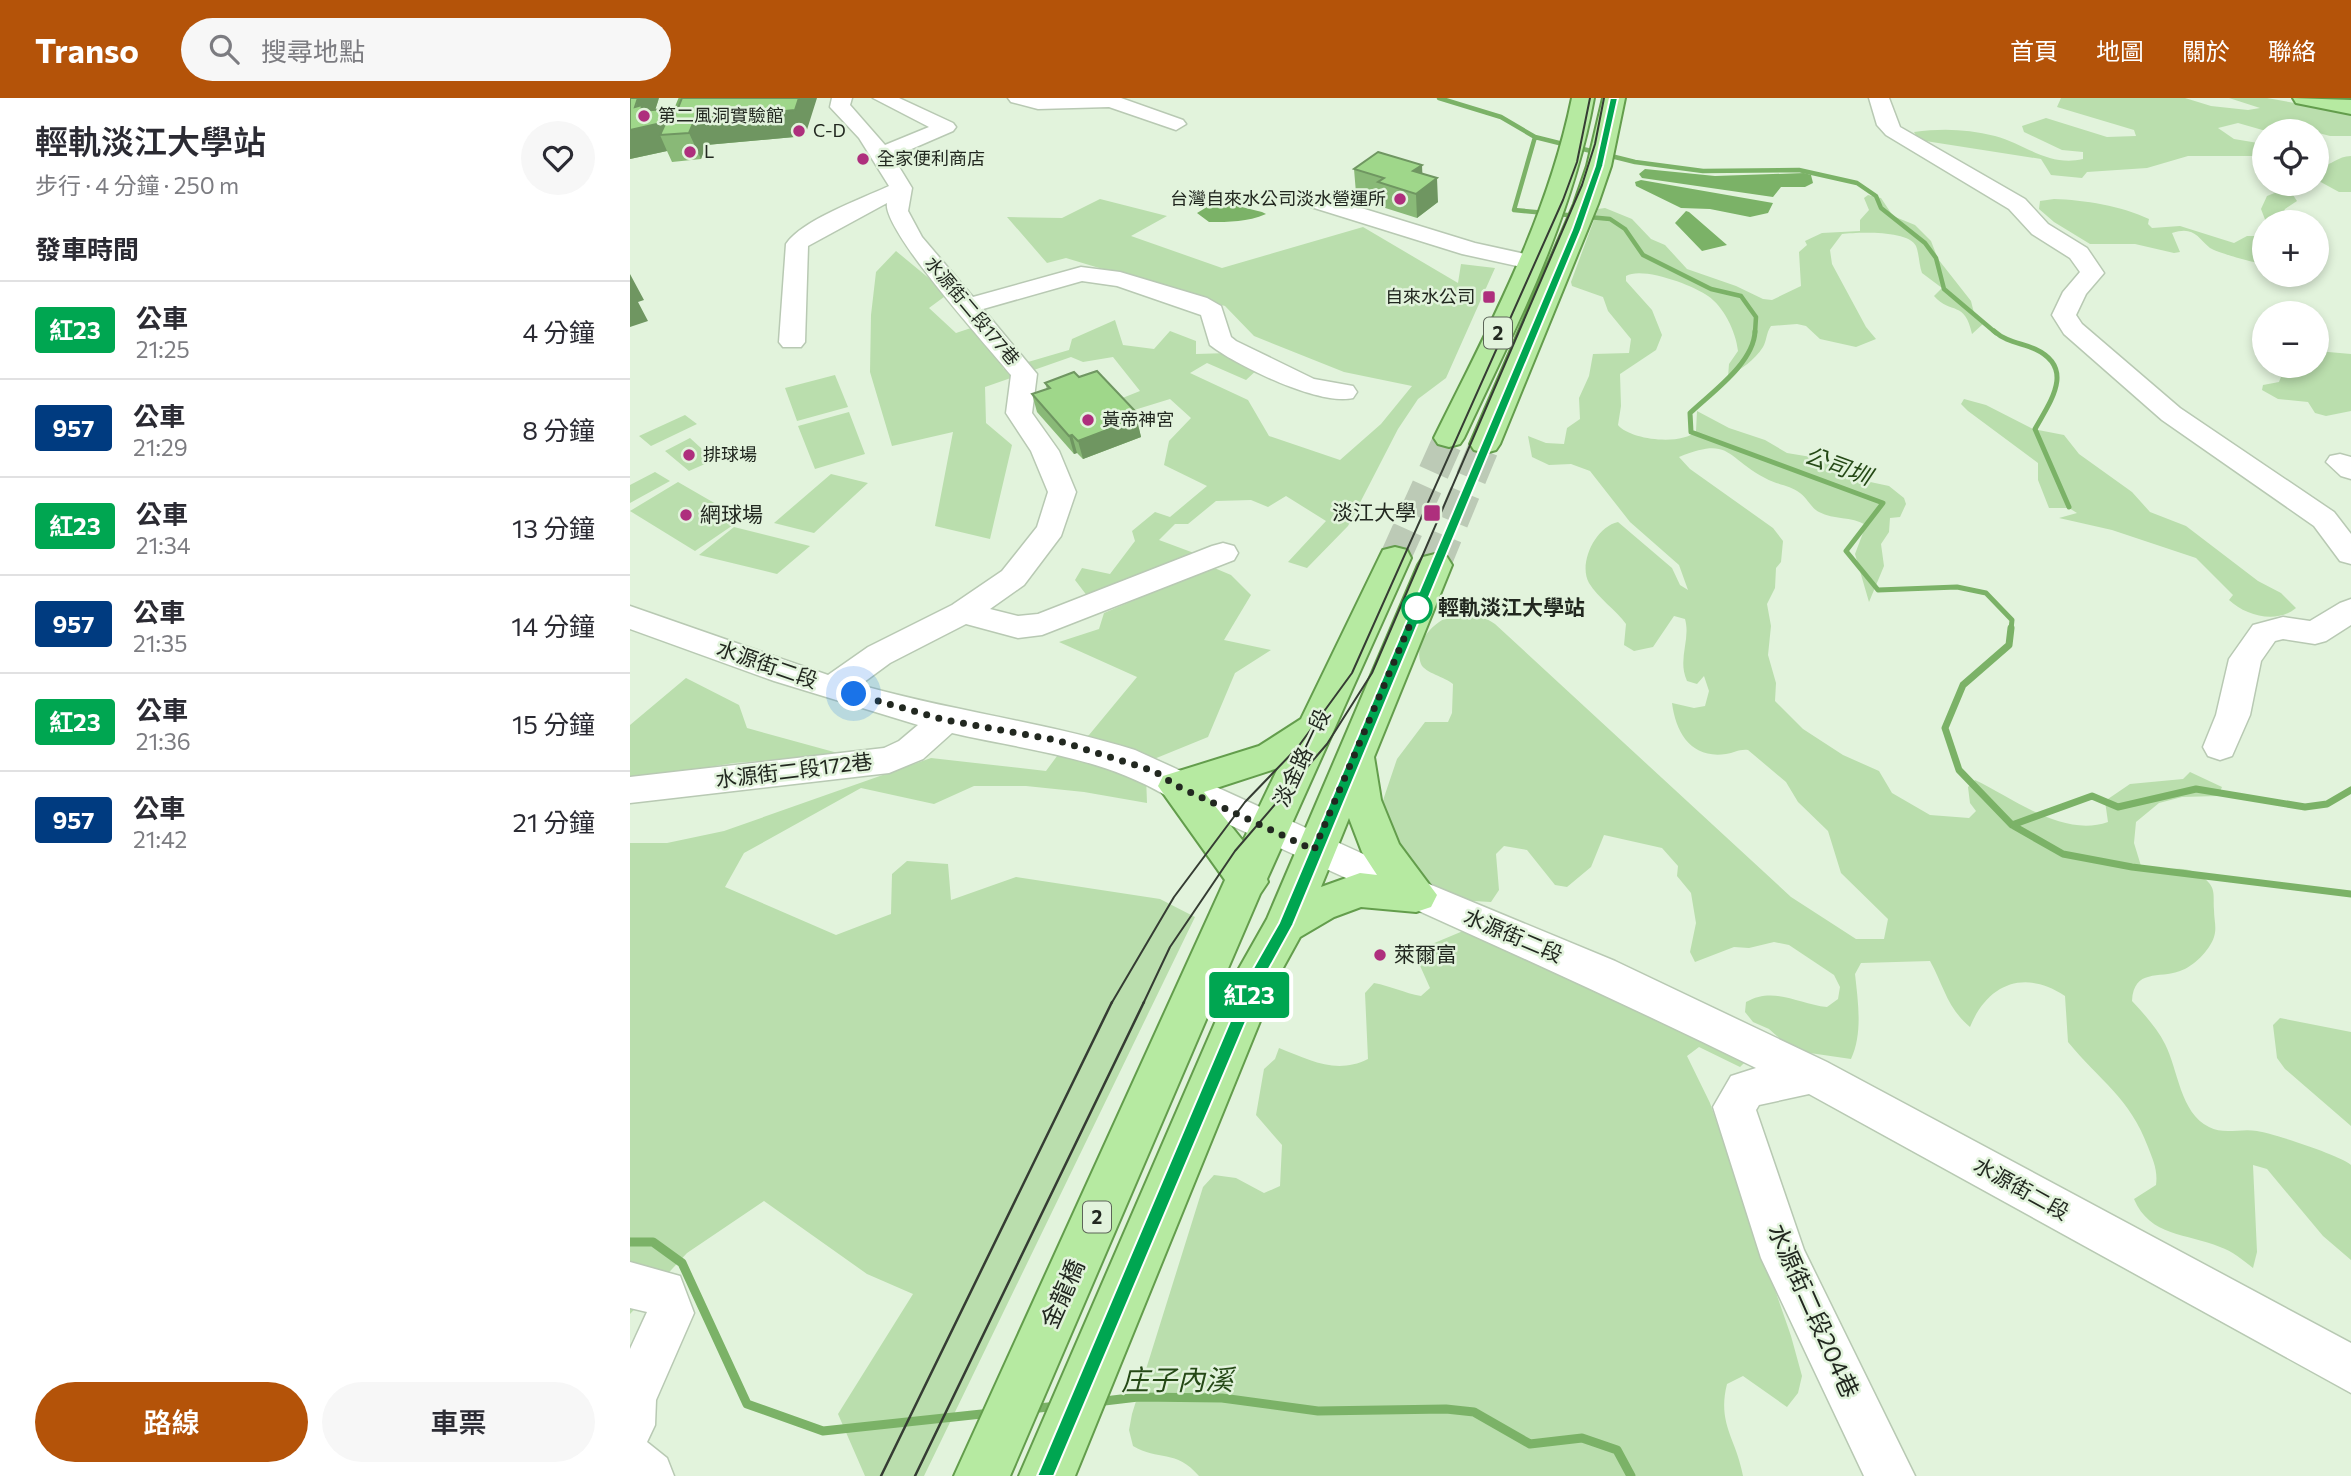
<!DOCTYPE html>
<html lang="zh-TW">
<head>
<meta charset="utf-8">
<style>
	body { margin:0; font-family:Commissioner,"Noto Sans TC",sans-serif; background:#f7f7f7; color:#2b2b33; height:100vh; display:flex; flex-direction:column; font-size:26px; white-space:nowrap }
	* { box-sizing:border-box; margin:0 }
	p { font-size:23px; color:#7c7c81 }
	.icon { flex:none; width:38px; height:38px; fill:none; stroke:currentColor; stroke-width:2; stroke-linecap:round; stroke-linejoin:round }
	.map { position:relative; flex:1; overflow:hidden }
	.side { display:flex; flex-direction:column; background:#fff; width:630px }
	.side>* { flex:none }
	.badge { padding:0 14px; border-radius:5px; font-size:24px; line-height:46px }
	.fabs { position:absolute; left:1622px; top:21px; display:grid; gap:14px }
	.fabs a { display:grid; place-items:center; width:77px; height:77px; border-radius:50%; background:#fff; box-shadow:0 4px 10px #0003; font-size:35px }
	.you { position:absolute; width:35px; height:35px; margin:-18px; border:5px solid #fff; border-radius:50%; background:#1a73e8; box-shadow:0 0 0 10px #1a73e833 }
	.map>.badge { position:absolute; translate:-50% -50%; box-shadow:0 0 0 4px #fff }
	h2 { padding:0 35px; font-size:26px; line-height:63px }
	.round { display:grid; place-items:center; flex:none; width:74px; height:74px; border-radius:37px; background:#f7f7f7 }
	.summary { display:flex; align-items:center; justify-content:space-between; height:119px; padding:0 35px }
	h1 { font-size:33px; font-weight:600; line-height:52px }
	.button { display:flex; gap:14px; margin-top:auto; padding:14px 35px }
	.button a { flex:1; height:80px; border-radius:42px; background:#b45309; color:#fff; font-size:28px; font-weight:600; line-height:80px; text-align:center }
	.button a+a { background:#f7f7f7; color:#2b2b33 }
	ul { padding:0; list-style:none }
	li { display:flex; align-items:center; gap:21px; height:98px; padding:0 35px; border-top:2px solid #e1e1e2 }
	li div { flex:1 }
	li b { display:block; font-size:26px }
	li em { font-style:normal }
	li .badge { min-width:77px; font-weight:700; text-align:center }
	header { display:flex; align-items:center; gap:42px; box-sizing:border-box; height:98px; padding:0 35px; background:#b45309; color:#fff }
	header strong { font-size:33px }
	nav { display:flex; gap:38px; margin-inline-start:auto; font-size:24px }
	.search { width:490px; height:63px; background:#f7f7f7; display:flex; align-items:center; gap:18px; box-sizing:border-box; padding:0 24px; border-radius:38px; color:#7c7c81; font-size:26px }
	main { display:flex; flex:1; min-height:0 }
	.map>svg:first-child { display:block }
</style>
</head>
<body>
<header>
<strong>Transo</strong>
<div class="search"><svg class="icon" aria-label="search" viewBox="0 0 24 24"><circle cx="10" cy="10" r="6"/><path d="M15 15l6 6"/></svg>搜尋地點</div>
<nav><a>首頁</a><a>地圖</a><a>關於</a><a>聯絡</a></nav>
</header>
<main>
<section class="side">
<div class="summary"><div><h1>輕軌淡江大學站</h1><p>步行 · 4 分鐘 · 250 m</p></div><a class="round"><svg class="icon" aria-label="heart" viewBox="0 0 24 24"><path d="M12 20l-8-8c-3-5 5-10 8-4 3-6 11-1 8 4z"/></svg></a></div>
<h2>發車時間</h2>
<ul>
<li><span class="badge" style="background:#00a651;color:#fff">紅23</span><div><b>公車</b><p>21:25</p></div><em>4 分鐘</em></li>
<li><span class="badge" style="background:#003b80;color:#fff">957</span><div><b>公車</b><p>21:29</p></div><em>8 分鐘</em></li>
<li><span class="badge" style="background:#00a651;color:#fff">紅23</span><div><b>公車</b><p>21:34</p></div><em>13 分鐘</em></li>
<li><span class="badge" style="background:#003b80;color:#fff">957</span><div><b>公車</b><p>21:35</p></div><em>14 分鐘</em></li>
<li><span class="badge" style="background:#00a651;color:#fff">紅23</span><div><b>公車</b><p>21:36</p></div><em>15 分鐘</em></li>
<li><span class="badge" style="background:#003b80;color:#fff">957</span><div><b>公車</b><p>21:42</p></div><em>21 分鐘</em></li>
</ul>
<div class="button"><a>路線</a><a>車票</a></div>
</section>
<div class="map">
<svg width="1721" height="1378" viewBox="0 0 1721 1378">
	<rect width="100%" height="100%" fill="#e2f3dc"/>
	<path fill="#badead" d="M1431,0h124l26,8 37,4 12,-2 -31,-10h38l84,15v23h-21l-34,-9 -30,4 -28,-8 -20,5 16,11 30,5v15l-11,-3h-65l-41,12 -60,4 -5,6 -31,-3 -10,-16 -122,-19 -5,-8c28,-4 53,-3 81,4 30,8 54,31 88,23v-7l-21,-2 -38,-18 -2,-6 24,-8 61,19 29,-1 -2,-6 -77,-23z
		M1721,58v36h-12l-22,-12v-14c14,1 20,-10 34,-10z
		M1652,92l9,2 6,9 -12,8 -6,13h-13l-5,-13 6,-13z
		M1238,97l13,3 12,18 22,9 16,16 7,18 33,42 3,12 10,10 -12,11c-7,-34 -21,-19 -38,-38l8,-8 -20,-15c-3,-8 -3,-20 -6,-27 -7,-16 -58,-14 -74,-12l-12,16 2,14 34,63 10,12 -20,8 -36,-8 -14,-13 -9,-2 -26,2c-5,7 -4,14 -8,21 -9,14 -21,21 -35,30l1,-13 9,-13c-2,-20 -15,-45 -30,-55 -15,-11 -66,-30 -82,-20v5l26,29 10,25 -6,15 -36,24 1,32 -3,19c12,15 64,21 78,6l1,-20 32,17 36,12 22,13 30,5 44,22 28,6 15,12 2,6 -6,13 -10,1 -1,14 -8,12 3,22 -15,36 -14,-48 11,-29c-15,-9 -32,-5 -47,-13 -7,-3 -12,-14 -19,-19 -10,-8 -23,-8 -35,-15 -40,-21 -34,-42 -86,-21l11,12 83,59 10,13 -2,21 -5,6 -1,20 -8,16 4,22 -3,29 8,28 -1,18 28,28 40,26 36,16 13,22 38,22 39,3 7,-7 -6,-8 -2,-16 7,-7c38,18 88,58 133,42l-3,-21 25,-17 53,-5 7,-7 32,15 -4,9 -36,1 -23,6 -23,19 -2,21 7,23c21,8 40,-3 57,8 19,12 15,18 16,36 0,10 3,18 0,27 -4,13 -21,30 -34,34 -21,8 -46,-3 -48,30 12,13 25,27 33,43 13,25 15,69 44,83 15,8 32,1 48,4 15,2 85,25 94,34v95l-28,-24 -56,-67 -14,-4 4,87 -4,16c-10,-8 -21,-17 -33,-21 -33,-14 -70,-10 -86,-48l22,-14c2,-15 -3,-25 -8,-38 -18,-49 -48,-66 -80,-105l-3,-46c-40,-27 -77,-13 -95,31 -23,-19 -26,-41 -40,-66l-69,2 -6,11c3,28 8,59 -4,85l-48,-7 -15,-6 -19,-17 -16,-7 -8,-10 1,-10c28,-16 52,2 81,5l11,-8 2,-12 -6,-12 -45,-30 -15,-3 -25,6 -15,-1 -39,15 -5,-10 6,-29 -5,-30 -14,-17 1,-10 -16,-18 -58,-13 -13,32 -24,20 -12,-2 -28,-35 -23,-4 -8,8 3,36 -8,12 -53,-3 -61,-81 20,-59 28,-37h23l4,-9 1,-29c-8,-7 -28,-11 -32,-20 -9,-23 17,-47 38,-51 13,-3 25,4 36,11l296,273 65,42h28l4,-20 -47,-46 -13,-42 -30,-29 -12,-20 -38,-32c-9,-1 -14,3 -22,4 -34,5 -50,-20 -54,-51l22,5 11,-2 4,-15 -5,-15 -7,8 -10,-3c-10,-22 4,-41 -2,-62l-11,-3 -21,31 -19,4 -10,-6 2,-21c-10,-14 -28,-26 -37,-41 -11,-19 6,-56 29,-61l54,46 8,17 8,5 -9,-25 -49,-43 -40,-51 -19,-7 -22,1 -17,-8 -4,-21 18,7 18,1 3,-16 13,-9 -1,-21 10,-22 4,-22 36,-1 2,-14 -23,-28 -5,-14 -31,-11 -1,-4 27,-73 7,-1 27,11 19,20 14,6 22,24 49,17 27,13 9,1 29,-14 -2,-34 8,-7 -2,-4 17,-8 38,-2v-11l9,-10 -5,-12z
		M470,101l67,17 -36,20 91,32 141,-41 95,56 3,-19 34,4 -49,110 -28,21 -20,30 -50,97 -41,42 -19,-6 38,-41 -40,-25 -18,11 -17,-7 -35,1 -28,23h-13l-16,16 43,16 10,11 19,8 20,20 -27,45 47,10 -36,23 -27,64 -54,22 -8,17 1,27 -63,-11 -58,-6h-52l-40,18 -73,-16 -117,65 -19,34 111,48 55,-21 1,-40 15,-13 41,3 3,36 65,-23 144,22 35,18 -271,559h-59l-27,-62 75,-120 -46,-20 -103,-73 -77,52 -57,61v-471h37l57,-12 207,-73 115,13 14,-19 29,-17 48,-58 -78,-35 40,-13 5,-16 28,-12 -15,-12 -29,8 -13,-17 7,-12 28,6 25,-33 -3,-10 23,-19 15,5 37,-31 -43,-21 5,-24 22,-23 -21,-19 -39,12 -11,-12 20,-8 -27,-34 -30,5 -12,-5 -86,30 1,36 26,22 -22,94 -55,-13 18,-94 -61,14 -22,-74 1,-57 5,-43 20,-21 52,43 -19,14 27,25 18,-6 30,42 65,-19 3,-11 43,-19 8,25 31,4 16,-18 26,10v13l33,-1 30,15 -13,12 -39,-17 -17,10 58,27 21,36 71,24 41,-36 31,-38 -68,-14 -90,-36 -29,-30 -159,-48 -19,5 -40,-46 55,1z
		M1424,101c30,1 68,7 95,20l-1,5 4,4 28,-2 54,17 13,-7h17v28c-9,-1 -46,-11 -54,-16 -13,-11 -16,-22 -38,-15l8,19 -6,1 -39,-9h-45l-36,-22 -15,-13 1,-8z
		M1687,253l34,3v57l-25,5 -11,-3 -7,-11 -30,-3 -16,-9 1,-5 16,-3 2,-5 -12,-11h48z
		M205,277l13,32 -51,14 -12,-33z
		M1334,301l22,6 47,24 31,6 15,19 53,38 18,20 36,14 72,55 23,12 15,15c-19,16 -50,8 -67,-8l4,-5 -37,-37 -84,-28 -53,-12 18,-5 -8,-5h-20l-11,-28v-17l-70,-52 -7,-7z
		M219,314l16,42 -50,15 -17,-43z
		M55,317l12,9 -46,22 -12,-10z
		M60,340l24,22 -25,11 -24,-20z
		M25,374l15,9 -40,22v-18z
		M201,376l37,9 -54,50 -40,-10z
		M48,384l64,37 -47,32 -65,-40z
		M104,429l76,19 -33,28 -78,-19z
		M56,580l53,27 8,23 98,27 -111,8 -104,17v-55z
		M833,833l287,126 -10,10 -41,-20 -12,9 23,47 81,233 11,40 -4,17 -11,14 -44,-31 -16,8c-10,40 9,54 16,92h-544c-23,-27 -41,-15 -66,-30l-4,-16 3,-16 71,-227 11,-12 22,3 28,15 16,-7 2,-41 -26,-30 8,-46 11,-10 4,-11c31,12 57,27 89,11l-3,-66 9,-10c17,3 30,10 47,13l9,-8 -13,-29 3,-10z
		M1650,920l71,14v94l-66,-57 -8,-11 -4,-33z"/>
	<path fill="#7bb267" d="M1015,71l70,7 89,-3 7,2 2,8 -8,4h-24l-8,10 -131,-19 -3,-4z
		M1011,82l132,23 -5,10 -18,4 -40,-8 -29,-1 -45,-22 -1,-4z
		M587,103l45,11 4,2c-19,8 -36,8 -57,8l-12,-9z
		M1056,113l3,1 38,33 -25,6 -27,-28z"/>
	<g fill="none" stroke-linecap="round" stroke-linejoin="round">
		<path stroke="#7bb267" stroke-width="4.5" d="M809,0l62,19 34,20 -21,73 96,9 15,10 18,26 68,34 30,7 15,21 -1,16
			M43,19l8,-19
			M905,39l100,25 68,9 96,-1 58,13 19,13 5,12 44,35 11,15 8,31 52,44"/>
		<path stroke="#7bb267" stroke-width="5" d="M1125,233c-1,32 -43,61 -65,82l1,19 192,71 -37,48 32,39 79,-3 29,6 26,27 -1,9
			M1364,233c12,11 27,12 41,18 41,19 15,53 0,80l34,78"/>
		<path stroke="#7bb267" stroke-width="7" d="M1381,530l-2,17 -46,40 -18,43 14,42 53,55 80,-29 26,11 78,-18 109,18 22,-3 24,-14
			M1382,727l51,29 69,13 219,27"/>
		<path stroke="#7bb267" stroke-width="9" d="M0,1144h23l29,21 65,141 76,27 168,-18
			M466,1304l42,-5 84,1 96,13 128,-2 28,3 56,32 52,-6 35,12 14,26
			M400,1311l27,-3"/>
		<path stroke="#bccab6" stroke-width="31" stroke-dasharray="31 16" stroke-linecap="butt" d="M765,460l54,-120
			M805,467l50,-121"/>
		<g stroke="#b8c9b3" stroke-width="3">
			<path id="minor" d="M202,0h20l-2,7 35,40 44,-18 -56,-29h26l54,25 3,4 -3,4 -60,26 19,31 -4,23 14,26 51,60 108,-30 39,5 87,26 14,8 10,31 5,4 78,38 39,7 4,6 -4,6c-33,8 -116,-32 -143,-53l-9,-30 -84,-29 -35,-5 -99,28 54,65 -5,39 27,38 17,41 -15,44 -37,49 -34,24 28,7 20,-2 174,-68 11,-3 11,3 4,7 -4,7 -192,75 -24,3 -52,-14 -76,39 -30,22c91,26 185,37 275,65l294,134 186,77 212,101 524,281v50l-542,-299 -50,11 -3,5 48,140 111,226h-51l-103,-218 -48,-151 18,-31 25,-8c-195,-96 -394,-181 -591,-273 -67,-39 -139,-45 -213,-62l-29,26 -34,14 -259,30v-26l254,-29 15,-7 19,-16 -144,-44 -144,-52v-23l198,69 40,-28 84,-42 50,-34 35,-44 11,-35 -17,-41 -25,-38 5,-38c-22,-27 -129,-145 -124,-172l-79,43 -3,96 -4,5h-18l-4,-5 7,-98c16,-24 75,-45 103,-58l-30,-48 -29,-31z
				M378,0h113l62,22 3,4 -10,6 -67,-23 -71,2 -27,-7z
				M1239,0h20l11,29 125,72 23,25 39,24 17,25 -18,21 -10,21 6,9 98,84 154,104 17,22v30l-11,-3 -26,-35 -152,-106 -98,-86 -12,-19 11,-23 17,-20 -10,-14 -38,-24 -23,-25 -123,-74 -9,-10z
				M689,97l156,48 64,14 4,5 -4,5 -8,2 -69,-15 -151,-47 -3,-5z
				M1710,356l11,3v22l-10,-3 -15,-14 4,-6z
				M1721,501v26l-25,16 -11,3 -32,-5 -8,2 -14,20 -11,54 -18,41 -12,4 -12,-4 -5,-9 13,-32 13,-56 24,-34 30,-8 27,4 30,-18z
				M0,1164l50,14 14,37 -38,87 -1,25 -8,17 20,16 7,18h-44v-127l17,-37 -17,-4z"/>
		</g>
		<g stroke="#639d4c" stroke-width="4">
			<path id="major" d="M942,0h22c-22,122 -78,229 -130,340l-4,6 -11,3 -11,-3 -4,-6c55,-111 113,-218 138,-340z
				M973,0h22l-14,68 -13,38 -98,240 -4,6 -11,3 -11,-3 -4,-6 104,-240 13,-38z
				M1663,0l58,2v14l-55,-11z
				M765,449l12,3 4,8 -144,321 1,3 -8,12 -250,582h-56l271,-596 -67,-94 5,-10 96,-30 42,-27 78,-161 4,-8zM648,670l-35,73 -39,-49z
				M805,456l12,3 5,8 -78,192 7,43 18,44 38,51 -6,12 -15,5 -55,-5 -27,10 -34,20 -22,40 -203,499h-56l218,-504 30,-53 151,-354 5,-8zM719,720l13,34 15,23 -17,-2 -39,14z"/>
		</g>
		<use href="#minor" fill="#fff" fill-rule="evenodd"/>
		<use href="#major" fill="#b6eaa1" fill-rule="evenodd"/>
		<path stroke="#353c33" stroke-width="2" d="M481,906l63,-107 71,-95 53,-55 54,-74 211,-473 14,-38 13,-64
			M513,906l27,-57 65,-96 92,-107 45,-71 210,-488 13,-41 9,-46"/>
		<path stroke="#353c33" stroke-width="2.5" d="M251,1378l231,-474
			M285,1378l229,-474"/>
	</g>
	<path fill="#89b977" d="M29,0l-4,12 150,26 -99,9 -5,14 -29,3 -5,-11 -37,8z
		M724,71l68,5 16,28 -21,16 -38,-12v-6l-23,-7z
		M449,279l60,52 2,8 -58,22 -6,-6 -3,1 -37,-42 -5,-18 15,-5 -2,-6z"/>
	<path fill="#6f9661" d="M8,0h21l-8,25 15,-1 -6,13 7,16 -37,8v-29z
		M169,0h18l-12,38 -99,9 -5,14 -12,-26 6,-14z
		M792,67l1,24 14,-11 1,24 -21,16 -1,-24 -3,-23z
		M0,176l14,26 -6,2 10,19 -18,6z
		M505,313l6,26 -58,22 -5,-18z
		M442,337l5,18 -3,1 -5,-18z"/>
	<path fill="#9fd78a" stroke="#6f9661" stroke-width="2" d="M0,0h8l-3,9 7,-2 -1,6 37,-3 4,-10h117l-4,12 -100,9 -6,14 -29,2 6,-13 -36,8z
		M748,54l44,13 -9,6 24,7 -21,16 -38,-12 6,-4 -30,-9z
		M467,273l38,40 -4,1 5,7 -58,22 -6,-6 -3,1 -37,-42 18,-6 -5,-5 29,-11 5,5z"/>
	<path fill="#00a651" stroke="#fff" stroke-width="2" d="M980,0h8l-15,68 -22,64 -288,695 -27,49 -212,502h-17l3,-7 211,-497 28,-49 293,-693 23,-64z"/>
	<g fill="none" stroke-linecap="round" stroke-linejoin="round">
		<path stroke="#222820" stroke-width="7" stroke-dasharray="0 12.6" d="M224,596l91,26 111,20 98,31 23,15 137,64 103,-242"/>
	</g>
	<g fill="#ae2f7d" stroke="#e2f3dc" stroke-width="2.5">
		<circle cx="14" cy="18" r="7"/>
		<circle cx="169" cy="33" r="7"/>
		<circle cx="60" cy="54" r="7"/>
		<circle cx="233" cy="61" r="7"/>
		<circle cx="770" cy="101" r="7"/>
		<rect x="852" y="192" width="14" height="14" rx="3.5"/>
		<circle cx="458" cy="322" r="7"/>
		<circle cx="59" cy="357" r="7"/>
		<rect x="793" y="406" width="18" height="18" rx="3.5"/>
		<circle cx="56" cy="417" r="7"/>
		<circle cx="750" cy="857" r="7"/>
	</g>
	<circle fill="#fff" stroke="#00a651" stroke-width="3.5" cx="787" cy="510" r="14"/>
	<g text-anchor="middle" stroke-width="5" stroke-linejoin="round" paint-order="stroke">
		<g font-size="18" fill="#222820" stroke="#e2f3dc" text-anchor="start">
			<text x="28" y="24">第二風洞實驗館</text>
			<text x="183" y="39">C-D</text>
			<text x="74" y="60">L</text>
			<text x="247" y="67">全家便利商店</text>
			<text x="756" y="107" text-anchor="end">台灣自來水公司淡水營運所</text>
			<text x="845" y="205" text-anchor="end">自來水公司</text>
			<text x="472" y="328">黃帝神宮</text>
			<text x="73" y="363">排球場</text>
		</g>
		<g font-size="18" fill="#222820" stroke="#e2f3dc">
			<text transform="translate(342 213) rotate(50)" y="6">水源街二段177巷</text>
		</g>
		<g fill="#e2f3dc" stroke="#5c6558" stroke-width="2">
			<rect x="854" y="219.5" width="28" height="31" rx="5"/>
			<rect x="453" y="1103.5" width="28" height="31" rx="5"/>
		</g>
		<g font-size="19" font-weight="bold" fill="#222820">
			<text x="868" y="242">2</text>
			<text x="467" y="1126">2</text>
		</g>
		<g font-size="21" fill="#222820" stroke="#e2f3dc" text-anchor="start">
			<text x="786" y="422" text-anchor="end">淡江大學</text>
			<text x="70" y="424">網球場</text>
			<text x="764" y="864">萊爾富</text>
		</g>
		<g font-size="21" font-weight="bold" fill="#222820" stroke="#e2f3dc" text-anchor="start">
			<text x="808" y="517">輕軌淡江大學站</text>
		</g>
		<g font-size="21" fill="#222820" stroke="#e2f3dc">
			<text transform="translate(137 567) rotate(19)" y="7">水源街二段</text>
			<text transform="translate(672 660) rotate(-65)" y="7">淡金路一段</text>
			<text transform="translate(164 673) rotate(-7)" y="7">水源街二段172巷</text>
			<text transform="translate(883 838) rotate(23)" y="7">水源街二段</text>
			<text transform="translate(1391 1091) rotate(29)" y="7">水源街二段</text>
		</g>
		<g font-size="23" font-style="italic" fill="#254916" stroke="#e2f3dc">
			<text transform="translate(1208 368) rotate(20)" y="8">公司圳</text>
		</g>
		<g font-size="24" fill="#222820" stroke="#e2f3dc">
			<text transform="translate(433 1196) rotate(-66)" y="8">金龍橋</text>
			<text transform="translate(1183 1213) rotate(66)" y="8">水源街二段204巷</text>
		</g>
		<g font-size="28" font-style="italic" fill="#254916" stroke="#e2f3dc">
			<text x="547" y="1292">庄子內溪</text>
		</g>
	</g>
</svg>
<div class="fabs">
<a><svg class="icon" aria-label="locate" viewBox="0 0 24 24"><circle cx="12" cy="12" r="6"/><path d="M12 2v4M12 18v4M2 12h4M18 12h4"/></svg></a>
<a>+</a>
<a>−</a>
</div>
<div class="you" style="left:224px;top:596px"></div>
<b class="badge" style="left:619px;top:897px;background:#00a651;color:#fff">紅23</b>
</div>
</main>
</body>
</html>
